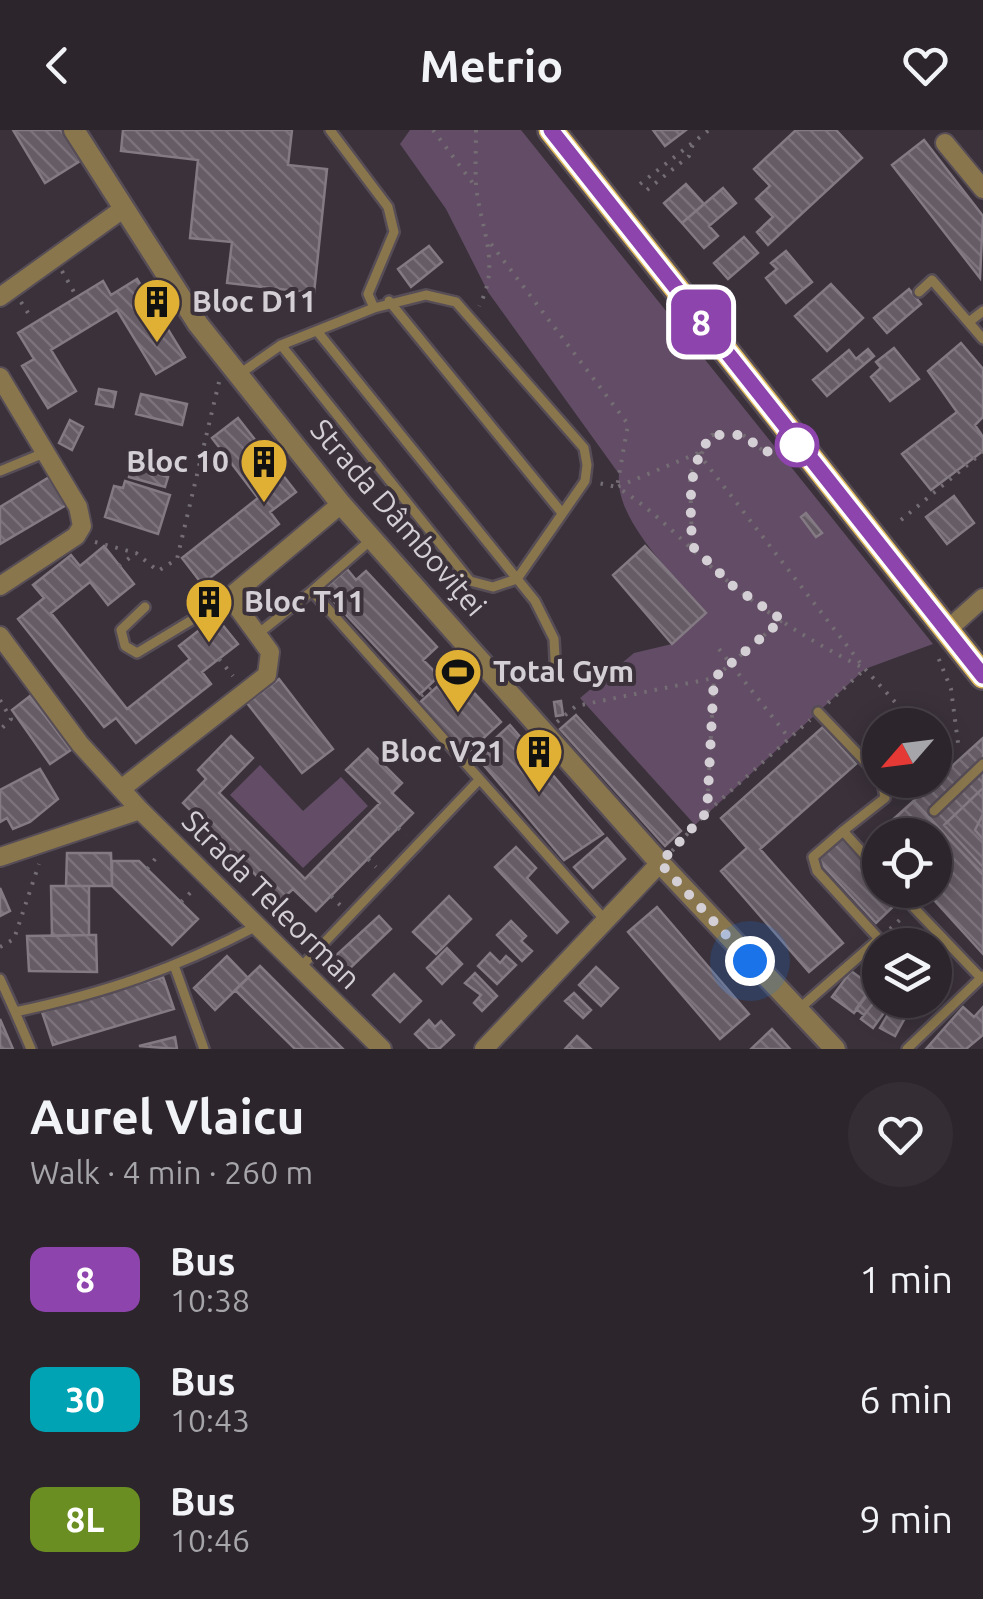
<!DOCTYPE html>
<html lang="en">
<head>
<meta charset="utf-8">
<style>
	body { margin:0; font-family:Ubuntu,sans-serif; background:#342d34; color:#f1f3f6; height:100vh; display:flex; flex-direction:column; font-size:38px; white-space:nowrap }
	* { box-sizing:border-box; margin:0 }
	p { font-size:32px; color:#a6a5a9 }
	.icon { flex:none; width:55px; height:55px; fill:none; stroke:currentColor; stroke-width:2; stroke-linecap:round; stroke-linejoin:round }
	.map { position:relative; height:919px; overflow:hidden }
	.panel { display:flex; flex-direction:column; background:#2c252c; flex:1 }
	.panel>* { flex:none }
	.badge { padding:0 20px; border-radius:15px; font-size:35px; line-height:65px }
	.needle { width:65px; rotate:242deg }
	.controls { position:absolute; left:862px; top:578px; display:grid; gap:20px }
	.controls a { display:grid; place-items:center; width:90px; height:90px; border-radius:50%; background:#2c252c; box-shadow:0 5px 25px #0003,0 0 0 2px #484248; font-size:50px }
	.you { position:absolute; width:50px; height:50px; margin:-25px; border:8px solid #fff; border-radius:50%; background:#1a73e8; box-shadow:0 0 0 15px #1a73e833 }
	.map>.badge { position:absolute; translate:-50% -50%; box-shadow:0 0 0 5px #fff }
	.round { display:grid; place-items:center; flex:none; width:105px; height:105px; border-radius:52px; background:#342d34 }
	.head { display:flex; align-items:center; justify-content:space-between; height:170px; padding:0 30px }
	h1 { font-size:48px; font-weight:700; line-height:75px }
	ul { padding:0; list-style:none }
	li { display:flex; align-items:center; gap:30px; height:120px; padding:0 30px }
	li div { flex:1 }
	li b { display:block; font-size:38px }
	li em { font-style:normal }
	li .badge { min-width:110px; font-weight:700; text-align:center }
	header { display:flex; justify-content:space-between; align-items:center; height:130px; padding:0 30px; background:#2c252c; font-size:45px; font-weight:700 }
	.map>svg:first-child { display:block }
</style>
</head>
<body>
<header><svg class="icon" aria-label="back" viewBox="0 0 24 24"><path d="M15 5l-7 7 7 7"/></svg>Metrio<svg class="icon" aria-label="heart" viewBox="0 0 24 24"><path d="M12 20l-8-8c-3-5 5-10 8-4 3-6 11-1 8 4z"/></svg></header>
<div class="map">
<svg width="983" height="919" viewBox="0 0 983 919">
	<defs>
		<pattern id="building-back-hatch" width="6" height="6" patternUnits="userSpaceOnUse" patternTransform="scale(2.5)"><rect width="6" height="6" fill="#665c66"/><path d="M-1 5l2 2M0 0l6 6M5-1l2 2" fill="none" stroke="#7b727b"/></pattern>
	</defs>
	<rect width="100%" height="100%" fill="#3a313a"/>
	<path fill="#634c65" d="M410,0h111l412,514 -68,25 -170,156 -115,-127 54,-45 38,-9 34,-31c-29,-35 -92,-92 -87,-139l-131,-182 -42,-83 -46,-65z
		M260,635l43,46 38,-34 27,29 -65,62 -73,-73z"/>
	<path fill="url(#building-back-hatch)" stroke="#837a84" stroke-width="2.5" d="M13,0h48l19,31 -35,22z
		M123,0h169l-4,35 39,4 -13,124 -87,-10 5,-41 -42,-4 8,-78 -77,-9z
		M653,0h33l-21,16z
		M796,0h40l26,28 -94,87 -11,-13 16,-15 -17,-18 14,-13 -16,-17z
		M924,10l59,76 -3,62 -88,-113z
		M686,54l18,20 -22,19 -18,-20z
		M723,58l13,15 -27,23 9,10 -14,12 -22,-25z
		M744,107l14,16 -30,26 -14,-16z
		M429,116l13,16 -31,25 -13,-18z
		M786,121l26,31 -26,21 -20,-25 11,-9 -6,-6z
		M137,149l48,78 -29,17 -39,-64 -66,40 25,41 -28,17 -26,-42 12,-7 -16,-26 85,-52 8,14z
		M831,154l32,34 -36,33 -32,-35z
		M909,159l12,15 -34,29 -13,-15z
		M961,213l22,26v48l-8,8 8,12v14l-52,39 -29,-36 55,-42 -29,-41z
		M894,218l25,31 -29,22 -19,-24 10,-9 -5,-6z
		M868,219l6,7 -47,40 -14,-16 36,-30 7,9z
		M99,259l17,3 -3,15 -17,-3z
		M141,264l46,10 -5,21 -46,-11z
		M238,288l58,74 -26,20 9,12 -77,60 -20,-26 76,-60 -46,-60z
		M70,290l13,7 -11,23 -13,-7z
		M131,336l37,11 -3,10 -36,-10z
		M51,346l17,28 -68,40v-37z
		M125,351l45,14 -12,39 -53,-17 9,-31 9,2z
		M954,366l20,27 -27,21 -21,-27z
		M806,383l16,20 -6,4 -15,-20z
		M104,416l30,38 -26,21 -18,-23 -39,31 76,96 63,-50 -11,-13 37,-29 22,27 -36,28 9,12 -75,59 -20,-25 -12,9 -86,-108 26,-21 -11,-13 38,-30 9,11z
		M645,416l61,67 -34,31 -59,-69z
		M347,439l9,11 10,-9 71,76 -14,13 16,16 -19,18 -97,-104z
		M454,541l47,51 -39,36 -47,-51z
		M279,549l54,70 -31,24 -55,-70z
		M30,566l41,54 -21,14 -38,-54z
		M561,571l2,14 -7,1 -2,-14z
		M576,585l105,116 -16,15 -105,-117z
		M510,595l93,109 -39,26 -88,-104z
		M823,597l33,37 -96,85 83,94 -34,29 -88,-101 26,-23 -26,-30z
		M231,606l22,22 -34,35 86,86 75,-76 -34,-33 22,-21 34,34 -10,10 21,20 -97,98 -23,-22 -12,11 -98,-97 23,-24 -8,-9z
		M983,608v216l-58,-64h10v-55h-55v5l-4,-5z
		M40,639l18,30 -28,23 -17,7 -6,-11 -7,4v-32z
		M983,658v79l-39,-42z
		M914,671l69,74v79l-58,-64h10v-55h-55v5l-4,-5z
		M983,684v25l-8,-9z
		M607,708l18,21 -32,29 -19,-21z
		M841,708l39,41v11h10l10,10 -24,23 -58,-63z
		M516,717l20,21 -9,10 41,44 -11,11 -62,-66z
		M67,723h44l1,33h-46z
		M112,731h27l59,58 -26,26 -60,-59z
		M51,756h38v49l-37,1z
		M0,758l10,23 -10,5z
		M449,766l22,23 -35,35 -23,-22z
		M657,777l92,107 -29,25 -92,-107z
		M379,786l12,13 -46,44 -13,-14z
		M511,791l15,15 -5,5 11,10 -10,10 -25,-26z
		M89,805h7l1,37 -68,-1 -2,-35z
		M447,818l15,16 -20,20 -15,-16z
		M490,823l10,10 6,-7 10,9 -19,19 -19,-18z
		M227,826l21,22 -33,32 -21,-22z
		M260,836l83,83h-48l-60,-59z
		M596,837l22,21 -17,18 -22,-21z
		M851,841l22,16 -19,26 -22,-16z
		M475,843l22,23 -15,15 -8,-8 7,-8 -16,-12z
		M394,844l27,27 -21,21 -27,-27z
		M163,847l11,32 -121,36 -11,-33z
		M574,863l17,17 -8,8 -18,-17z
		M866,865l9,6 -11,14 -8,-6z
		M896,870l15,7 -16,29 -15,-8z
		M875,871l11,9 -13,18 -12,-9z
		M963,877l11,10 9,-10v28l-17,14h-40z
		M0,889l13,30h-13z
		M429,890l6,7 6,-6 13,14 -15,14h-9l-15,-15z
		M772,899l18,20h-39z
		M577,906l14,13h-26z
		M175,907l2,12 -38,-3z"/>
	<g fill="none" stroke-linecap="round" stroke-linejoin="round">
		<g stroke="#564d56" stroke-width="14">
			<path id="service" d="M919,162l13,-12 51,59
				M389,171l173,212
				M969,192l14,-11
				M317,201l218,270 19,38 2,38
				M281,215l189,236 23,6 24,-8 68,-98 2,-16 -3,-17 -128,-146 -30,-7 -52,13
				M238,245l43,-30 93,-37 -6,-14 26,-62 -6,-25 -58,-77
				M0,341l44,-18
				M372,409l-60,52 293,329
				M145,477l-24,23 4,16 12,7 93,-56
				M259,503l53,-42
				M818,582l62,65
				M934,681l49,-47
				M843,701l42,-33 -3,-18
				M897,760l83,87
				M301,837l178,-187
				M175,838l29,81
				M0,849l15,33
				M800,878l79,-69 -62,-68 -4,-14 30,-26 37,41
				M31,919l-16,-37c90,-19 160,-43 242,-86
				M907,919l76,-73"/>
		</g>
		<g stroke="#564d56" stroke-width="22">
			<path id="minor" d="M945,13l38,46
				M0,167l123,-88
				M0,247l78,130 4,19 -6,10 -76,50
				M945,502l38,-34
				M0,506l80,108 60,66 242,239
				M121,659l146,-114 3,-23 -40,-55 111,-93
				M0,727l140,-47
				M484,919l176,-186"/>
		</g>
		<g stroke="#564d56" stroke-width="25">
			<path id="tertiary" d="M74,0l124,194 143,180 319,359 175,186"/>
		</g>
		<g stroke="#564d56" stroke-width="30">
			<path id="primary" d="M551,0l432,546"/>
		</g>
		<path stroke="#746d74" stroke-width="4" stroke-dasharray="2.5 8" stroke-linecap="butt" d="M433,0l42,56
			M476,0c0,18 -1,37 0,55 4,43 26,79 3,121
			M640,54l69,-54
			M647,60l42,-34 5,-15
			M491,114l137,180 -11,63 -19,-4
			M62,141l12,21
			M21,172l9,14
			M698,323l-81,34c45,28 77,68 118,100 41,33 83,58 130,82
			M698,323l167,216 51,56
			M901,390l82,-68
			M95,412l41,11 22,18 19,-12 42,-177
			M692,415l-2,-71 22,-39h31l22,17 7,-2
			M119,436l17,-13
			M719,519l70,89
			M219,529l14,17
			M421,566l24,-20 -3,-5 12,-13
			M0,570l11,19 -11,11
			M828,573l37,-34
			M557,592l19,-16 138,-28 68,-58
			M935,616l9,9 14,-12 -7,-54 -13,-32
			M707,682l7,-134
			M398,698l8,7
			M194,711l13,-14
			M672,721l35,-39 103,-92
			M368,729l8,8
			M147,739l13,-16
			M223,741l13,-15
			M331,766l9,9
			M181,772l14,-14
			M261,773l13,-9
			M890,799l15,-14
			M0,817l14,-8 25,-75"/>
		<use href="#service" stroke="#89764d" stroke-width="9"/>
		<use href="#minor" stroke="#89764d" stroke-width="18"/>
		<use href="#tertiary" stroke="#89764d" stroke-width="20"/>
		<use href="#primary" stroke="#ddb75d" stroke-width="25"/>
	</g>
	<g fill="none" stroke-linecap="round" stroke-linejoin="round">
		<g stroke="#fff" stroke-width="22">
			<path id="line" d="M551,0l432,546"/>
		</g>
		<use href="#line" stroke="#8e44ad" stroke-width="15"/>
		<path stroke="#d4cfd5" stroke-width="10" stroke-dasharray="0 18" d="M750,831l-90,-98 47,-51 7,-134 68,-58 -49,-34 -41,-40c-1,-42 -7,-77 20,-111h31l22,17 32,-7"/>
	</g>
	<defs>
		<g id="building-pin" transform="scale(2.5)"><path d="M0 17L-7.5 6A9.5 9.5 0 1 1 7.5 6Z" fill="#dfb034" stroke="#3a313a"/><path d="M-4-6H4V6H1V3H-1V6H-4ZM-2.5-4.3h1.7v1.8h-1.7ZM.8-4.3h1.7v1.8H.8ZM-2.5-1h1.7V.8h-1.7ZM.8-1h1.7V.8H.8Z" fill="#111"/></g>
		<g id="stadium-pin" transform="scale(2.5)"><path d="M0 17L-7.5 6A9.5 9.5 0 1 1 7.5 6Z" fill="#dfb034" stroke="#3a313a"/><path d="M0-5a6.5 5 0 1 0 0 10a6.5 5 0 1 0 0-10ZM-3.5-1.8h7v3.6h-7Z" fill="#111"/></g>
	</defs>
	<g fill-rule="evenodd">
		<use href="#building-pin" x="157" y="172"/>
		<use href="#building-pin" x="264" y="332"/>
		<use href="#building-pin" x="209" y="472"/>
		<use href="#stadium-pin" x="458" y="542"/>
		<use href="#building-pin" x="539" y="622"/>
	</g>
	<circle fill="#fff" stroke="#8e44ad" stroke-width="5" cx="797" cy="315" r="20"/>
	<g text-anchor="middle" stroke-width="8" stroke-linejoin="round" paint-order="stroke">
		<g font-size="30" font-weight="bold" fill="#d4cfd5" stroke="#3a313a" text-anchor="start">
			<text x="192" y="182">Bloc D11</text>
			<text x="229" y="342" text-anchor="end">Bloc 10</text>
			<text x="244" y="482">Bloc T11</text>
			<text x="493" y="552">Total Gym</text>
			<text x="504" y="632" text-anchor="end">Bloc V21</text>
		</g>
		<g font-size="30" fill="#d4cfd5" stroke="#3a313a">
			<text transform="translate(398 388) rotate(49)" y="10">Strada Dâmboviței</text>
			<text transform="translate(271 770) rotate(45)" y="10">Strada Teleorman</text>
		</g>
	</g>
</svg>
<div class="controls">
<a><svg class="needle" viewBox="-14 -14 28 28"><path d="M0-13l5 13h-10z" fill="#e53935"/><path d="M0 13l5-13h-10z" fill="#a6a5a9"/></svg></a>
<a><svg class="icon" aria-label="locate" viewBox="0 0 24 24"><circle cx="12" cy="12" r="6"/><path d="M12 2v4M12 18v4M2 12h4M18 12h4"/></svg></a>
<a><svg class="icon" aria-label="layers" viewBox="0 0 24 24"><path d="M12 4l9 5-9 5-9-5zM3 14l9 5 9-5"/></svg></a>
</div>
<div class="you" style="left:750px;top:831px"></div>
<b class="badge" style="left:701px;top:192px;background:#8e44ad;color:#fff">8</b>
</div>
<section class="panel">
<div class="head"><div><h1>Aurel Vlaicu</h1><p>Walk · 4 min · 260 m</p></div><a class="round"><svg class="icon" aria-label="heart" viewBox="0 0 24 24"><path d="M12 20l-8-8c-3-5 5-10 8-4 3-6 11-1 8 4z"/></svg></a></div>
<ul>
<li><span class="badge" style="background:#8e44ad;color:#fff">8</span><div><b>Bus</b><p>10:38</p></div><em>1 min</em></li>
<li><span class="badge" style="background:#00a3b4;color:#fff">30</span><div><b>Bus</b><p>10:43</p></div><em>6 min</em></li>
<li><span class="badge" style="background:#6b8e23;color:#fff">8L</span><div><b>Bus</b><p>10:46</p></div><em>9 min</em></li>
</ul>
</section>
</body>
</html>
